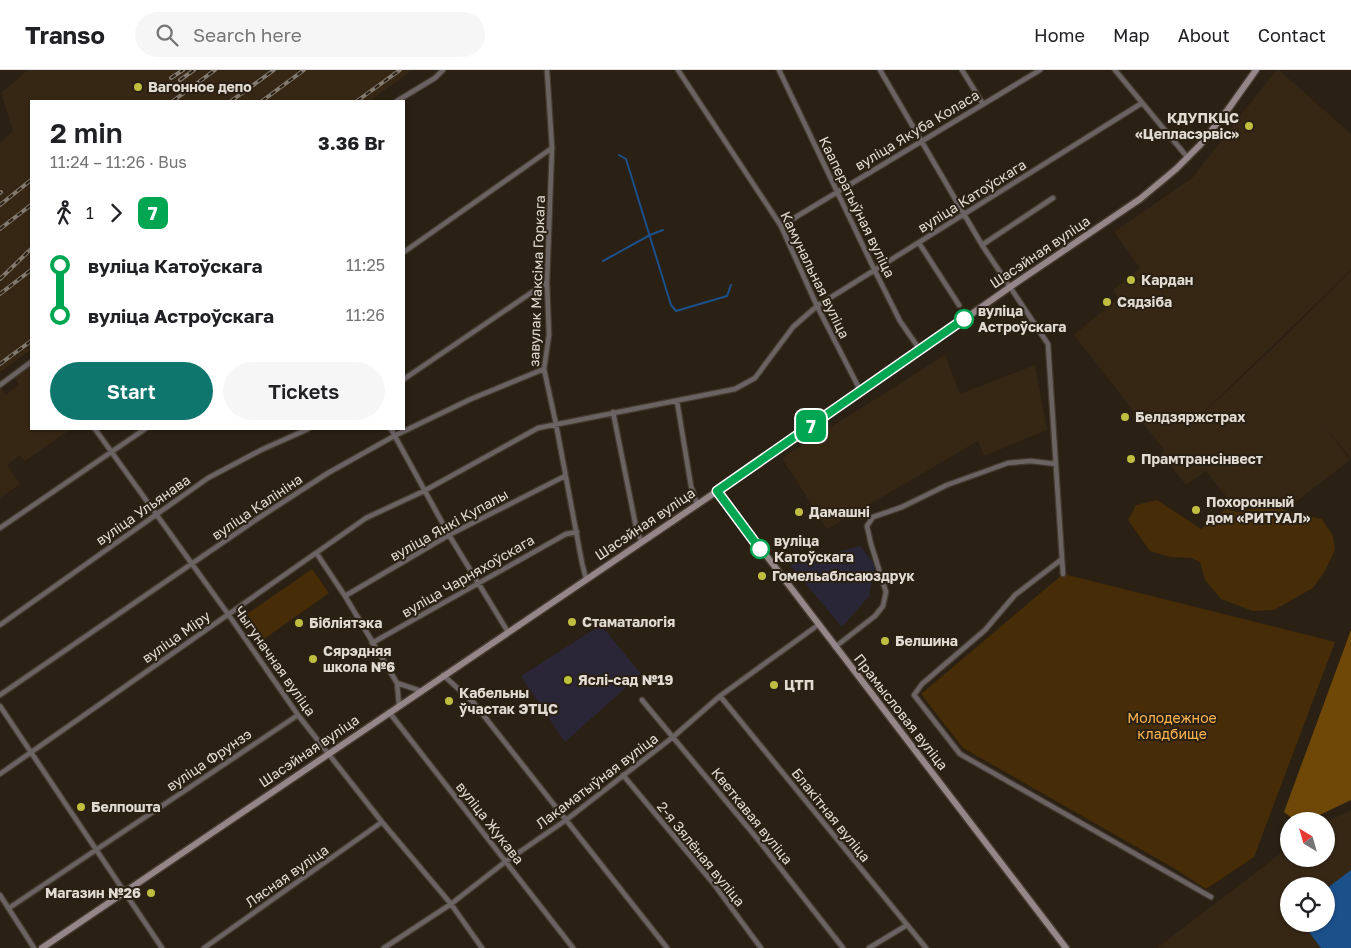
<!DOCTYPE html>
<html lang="en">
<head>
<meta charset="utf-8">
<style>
	body { margin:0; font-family:"Golos Text",sans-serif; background:#f6f6f6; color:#202124; height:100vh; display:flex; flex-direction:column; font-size:19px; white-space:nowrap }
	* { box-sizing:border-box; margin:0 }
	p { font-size:16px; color:#757577 }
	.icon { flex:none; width:28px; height:28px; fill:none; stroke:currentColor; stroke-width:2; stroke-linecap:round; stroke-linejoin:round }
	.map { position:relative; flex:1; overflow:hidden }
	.sheet { position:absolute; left:30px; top:30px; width:375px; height:330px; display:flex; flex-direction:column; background:#fff; border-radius:0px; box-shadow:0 1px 4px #0004 }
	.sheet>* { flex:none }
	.badge { padding:0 10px; border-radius:8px; font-size:18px; line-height:32px }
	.needle { width:32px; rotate:323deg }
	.buttons { position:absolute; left:1280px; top:742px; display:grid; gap:10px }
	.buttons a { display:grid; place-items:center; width:55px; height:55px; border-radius:50%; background:#fff; box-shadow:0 1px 4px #0004; font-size:25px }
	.map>.badge { position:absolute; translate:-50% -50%; box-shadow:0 0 0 2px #fff }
	.legs { display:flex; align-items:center; gap:8px; height:55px; padding:0 20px; font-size:16px }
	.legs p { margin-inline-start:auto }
	.head { display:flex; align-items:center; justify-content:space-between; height:85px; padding:0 20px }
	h1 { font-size:28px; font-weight:600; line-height:38px }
	.button { display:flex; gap:10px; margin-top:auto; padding:10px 20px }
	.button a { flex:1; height:58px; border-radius:30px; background:#0f766e; color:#fff; font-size:20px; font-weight:600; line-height:58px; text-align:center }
	.button a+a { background:#f6f6f6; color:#202124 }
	ul { padding:0 20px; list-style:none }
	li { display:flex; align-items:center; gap:18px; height:50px; font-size:19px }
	li i { display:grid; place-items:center; width:8px; height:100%; margin:0 6px; background:currentColor }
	li i::after { content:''; width:12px; height:12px; margin:-6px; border:4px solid; border-radius:50%; background:#fff }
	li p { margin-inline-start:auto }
	li:first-child i { background:linear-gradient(#0000 50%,currentColor 0) }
	li:last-child i { background:linear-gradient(currentColor 50%,#0000 0) }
	header { display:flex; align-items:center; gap:30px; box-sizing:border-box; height:70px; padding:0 25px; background:#fff; border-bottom:1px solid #e0e0e0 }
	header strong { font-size:24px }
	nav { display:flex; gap:28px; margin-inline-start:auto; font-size:18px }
	.search { width:350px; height:45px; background:#f6f6f6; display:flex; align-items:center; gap:12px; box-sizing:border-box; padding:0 18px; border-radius:28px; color:#757577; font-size:19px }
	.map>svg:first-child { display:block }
</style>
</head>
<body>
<header>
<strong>Transo</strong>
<div class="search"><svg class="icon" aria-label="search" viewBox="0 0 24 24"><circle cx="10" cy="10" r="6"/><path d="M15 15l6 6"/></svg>Search here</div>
<nav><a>Home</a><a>Map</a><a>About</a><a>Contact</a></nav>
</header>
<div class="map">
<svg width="1351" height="878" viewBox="0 0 1351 878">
	<rect width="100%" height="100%" fill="#2a2013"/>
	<path fill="#292737" d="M860,476l15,19 -6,31 -27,31 -52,-62 34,-11 10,-1z"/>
	<path fill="#362715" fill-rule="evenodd" d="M28,0h385l-43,31h-339v249l-31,22v-229l13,-12 -12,-38z
		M1276,0h3l72,64v136l-164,158 84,-78 80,-79v188l-31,-39 30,40 -61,47 -57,-3 -26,-33 -20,14 -25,-32 3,-3 -90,-115 44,-37 -5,-8 27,-22 -26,-36 78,-54z
		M945,285l15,39 75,-29 12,65 -63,26 -6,-15 -151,88 -45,-71z
		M31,296v63h40l-46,32 -5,-6 -13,10 13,19 -20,14v-109l1,-1 5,7 13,-11 -4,-6z
		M1351,740v138h-194l132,-101v12h37v-37zM1289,816h37v38h-37z"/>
	<path fill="#2a2637" d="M601,555l40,49 -76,68 -44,-66z"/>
	<path fill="#462d08" d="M1157,430l44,29 25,-20 11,3 35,-7 24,9 26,5 11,17 2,14 -10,21 -12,17 -39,22 -21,1 -32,-12 -16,-19 -5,-18 -8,-4 -22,-1 -20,-6 -22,-31 8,-15z
		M312,499l17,24 -65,46 -17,-25z
		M1063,504l272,68 -81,215 -48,32 -29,-19 -214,-122 -42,-54z"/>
	<path fill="#6f4808" d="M1351,560v170l-44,21h-11l-12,-9z"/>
	<path fill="#1c508b" d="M1351,800v78h-30l-18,-24h23v-35z"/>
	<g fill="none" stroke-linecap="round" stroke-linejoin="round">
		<path stroke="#1c508b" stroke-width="2" d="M619,85l7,4 45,146 5,6 51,-15 4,-11
			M603,191l47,-26 13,-5"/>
		<g stroke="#443a2e" stroke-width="7">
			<path id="street" d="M547,0l5,78 -5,134 2,53 -5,34 12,55 26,139 4,16
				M678,0l103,156 36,80 44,86
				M779,0l96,201 25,50 20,29
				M880,0l102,175 66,99 15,230
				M962,0l21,34
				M1115,0l73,88
				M397,31l38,-23 8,-8
				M781,156l259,-156
				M919,173l40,62
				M982,175l71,-47
				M404,182l148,-104
				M404,309l143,-97
				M0,315l31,-23
				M677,331l14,85 6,18
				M613,342l23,115 5,14
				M95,359l133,185 70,101 84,107 69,82 31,44
				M391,359l58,106 59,97
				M0,458l145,-99
				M317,484l28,42 52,87 24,8
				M1062,489l-47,36 -30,35 -63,54 -8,11 46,59 251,143
				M345,526l104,-61 116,-59
				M0,555l208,-147 53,-28 47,-21
				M372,573l194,-109 11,-2
				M835,577l40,-31 8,-10 3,-14 -15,-48 -4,-18 6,-9 29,-10 45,-22 61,-22 23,-2 25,3
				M443,605l30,27 194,246
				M397,613l2,22
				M0,625l257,-176 71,-46 68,-38 75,-36 73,-30
				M720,626l206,252
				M642,630l118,142 83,106
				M0,636l162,242
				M389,642l184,236
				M0,704l366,-256 58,-27 114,-63 197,-39 20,-11 38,-51 24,-21 325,-203
				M623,705l90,108 48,65
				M0,825l34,53
				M9,838l289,-193
				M204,878l178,-126
				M384,878l67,-44 54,-42 61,-42 107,-83 47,-41 98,-71
				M869,878l38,-23"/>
		</g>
		<g stroke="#443a2e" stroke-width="9">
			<path id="secondary" d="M717,421l349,457
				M42,878l730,-494 238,-167 130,-88 36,-30 24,-24 29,-37 27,-38"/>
		</g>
		<use href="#street" stroke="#6b6263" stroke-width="4.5"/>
		<use href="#secondary" stroke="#958689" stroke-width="6"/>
		<g stroke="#837a6f" stroke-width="4">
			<path id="rail" d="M171,8l12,-8
				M180,10l14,-10
				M173,31l42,-31
				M231,31l43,-31
				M262,31l42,-31
				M357,31l43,-31
				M0,123l1,-1
				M0,135l31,-25
				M0,159l31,-24
				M0,209l31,-30
				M0,224l31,-24
				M0,294l31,-23"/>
		</g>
		<use href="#rail" stroke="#2a2013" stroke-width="2" stroke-dasharray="5.5" stroke-linecap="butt"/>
	</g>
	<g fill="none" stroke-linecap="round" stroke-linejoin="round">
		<g stroke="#fff" stroke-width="11">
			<path id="line-1" d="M760,479l-43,-58 247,-172"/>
		</g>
		<use href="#line-1" stroke="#00a651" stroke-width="8"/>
	</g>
	<g fill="#c0be40" stroke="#2a2013" stroke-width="2">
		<circle cx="138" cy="17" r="5"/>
		<circle cx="1249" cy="56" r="5"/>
		<circle cx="1131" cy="210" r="5"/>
		<circle cx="1107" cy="232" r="5"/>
		<circle cx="1125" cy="347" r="5"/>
		<circle cx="1131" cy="389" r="5"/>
		<circle cx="1196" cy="440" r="5"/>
		<circle cx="799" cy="442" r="5"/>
		<circle cx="762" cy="506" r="5"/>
		<circle cx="572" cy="552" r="5"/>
		<circle cx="299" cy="553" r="5"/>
		<circle cx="885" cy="571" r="5"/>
		<circle cx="313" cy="589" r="5"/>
		<circle cx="568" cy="610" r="5"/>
		<circle cx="774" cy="615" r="5"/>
		<circle cx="449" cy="631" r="5"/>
		<circle cx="81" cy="737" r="5"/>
		<circle cx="151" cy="823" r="5"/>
	</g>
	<g fill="#fff" stroke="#00a651" stroke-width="2.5">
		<circle cx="964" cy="249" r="9"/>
		<circle cx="760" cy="479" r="9"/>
	</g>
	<g text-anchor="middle" stroke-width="4" stroke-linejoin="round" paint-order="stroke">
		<g font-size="14" font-weight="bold" fill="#e2dbd3" stroke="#2a2013" text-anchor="start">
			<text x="148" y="22">Вагонное депо</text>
			<text x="1239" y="53" text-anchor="end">КДУПКЦС<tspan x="1239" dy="16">«Цепласэрвіс»</tspan></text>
			<text x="1141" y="215">Кардан</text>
			<text x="1117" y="237">Сядзіба</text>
			<text x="1135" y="352">Белдзяржстрах</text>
			<text x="1141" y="394">Прамтрансінвест</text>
			<text x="1206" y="437">Похоронный<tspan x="1206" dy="16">дом «РИТУАЛ»</tspan></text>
			<text x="809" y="447">Дамашні</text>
			<text x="772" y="511">Гомельаблсаюздрук</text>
			<text x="582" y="557">Стаматалогія</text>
			<text x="309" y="558">Бібліятэка</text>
			<text x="895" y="576">Белшина</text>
			<text x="323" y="586">Сярэдняя<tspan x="323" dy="16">школа №6</tspan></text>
			<text x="578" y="615">Яслі-сад №19</text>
			<text x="784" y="620">ЦТП</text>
			<text x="459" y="628">Кабельны<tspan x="459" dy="16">ўчастак ЭТЦС</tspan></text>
			<text x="91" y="742">Белпошта</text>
			<text x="141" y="828" text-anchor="end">Магазин №26</text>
		</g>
		<g font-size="14" fill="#e2dbd3" stroke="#2a2013">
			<text transform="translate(917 60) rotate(-31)" y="5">вуліца Якуба Коласа</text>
			<text transform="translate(972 126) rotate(-32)" y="5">вуліца Катоўскага</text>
			<text transform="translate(857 137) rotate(64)" y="5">Кааператыўная вуліца</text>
			<text transform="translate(1040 182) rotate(-34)" y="5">Шасэйная вуліца</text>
			<text transform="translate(815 205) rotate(64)" y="5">Камунальная вуліца</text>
			<text transform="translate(537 211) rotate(-88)" y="5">завулак Максіма Горкага</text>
			<text transform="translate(257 437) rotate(-34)" y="5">вуліца Калініна</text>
			<text transform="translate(143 440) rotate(-35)" y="5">вуліца Ульянава</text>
			<text transform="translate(645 454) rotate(-34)" y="5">Шасэйная вуліца</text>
			<text transform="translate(449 455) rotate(-29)" y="5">вуліца Янкі Купалы</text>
			<text transform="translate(468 506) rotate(-30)" y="5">вуліца Чарняхоўскага</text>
			<text transform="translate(176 567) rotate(-35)" y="5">вуліца Міру</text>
			<text transform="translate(275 591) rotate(55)" y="5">Чыгуначная вуліца</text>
			<text transform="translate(901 642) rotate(52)" y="5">Прамысловая вуліца</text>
			<text transform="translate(309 681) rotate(-34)" y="5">Шасэйная вуліца</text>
			<text transform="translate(209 690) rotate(-34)" y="5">вуліца Фрунзэ</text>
			<text transform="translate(597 711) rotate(-37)" y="5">Лакаматыўная вуліца</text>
			<text transform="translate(831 745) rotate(51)" y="5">Блакітная вуліца</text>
			<text transform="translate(752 746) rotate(51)" y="5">Кветкавая вуліца</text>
			<text transform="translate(490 753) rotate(52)" y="5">вуліца Жукава</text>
			<text transform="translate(701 784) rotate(51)" y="5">2-я Зялёная вуліца</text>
			<text transform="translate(287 806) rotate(-35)" y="5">Лясная вуліца</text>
		</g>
		<g font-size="14" font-weight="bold" fill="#e2dbd3" stroke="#2a2013" text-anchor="start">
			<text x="978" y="246">вуліца<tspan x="978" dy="16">Астроўскага</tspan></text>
			<text x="774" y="476">вуліца<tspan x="774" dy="16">Катоўскага</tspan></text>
		</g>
		<g font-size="14" fill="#feb551" stroke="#2a2013">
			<text x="1172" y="653">Молодежное<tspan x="1172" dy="16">кладбище</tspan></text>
		</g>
	</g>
</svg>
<div class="buttons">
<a><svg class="needle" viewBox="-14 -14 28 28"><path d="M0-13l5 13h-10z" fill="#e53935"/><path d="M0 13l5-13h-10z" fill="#757577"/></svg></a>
<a><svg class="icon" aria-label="locate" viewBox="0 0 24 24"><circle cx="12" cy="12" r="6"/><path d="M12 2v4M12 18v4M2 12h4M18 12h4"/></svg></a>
</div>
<b class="badge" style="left:811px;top:356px;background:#00a651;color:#fff">7</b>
<section class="sheet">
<div class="head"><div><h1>2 min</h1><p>11:24 – 11:26 · Bus</p></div><b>3.36 Br</b></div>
<div class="legs"><svg class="icon" aria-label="walk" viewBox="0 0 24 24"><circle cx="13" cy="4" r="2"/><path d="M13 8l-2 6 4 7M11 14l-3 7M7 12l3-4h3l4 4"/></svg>1<svg class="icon" aria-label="forward" viewBox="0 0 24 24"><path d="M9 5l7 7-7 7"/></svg><b class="badge" style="background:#00a651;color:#fff">7</b></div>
<ul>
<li><i style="color:#00a651"></i><b>вуліца Катоўскага</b><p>11:25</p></li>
<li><i style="color:#00a651"></i><b>вуліца Астроўскага</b><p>11:26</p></li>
</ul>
<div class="button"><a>Start</a><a>Tickets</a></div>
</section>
</div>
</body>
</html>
